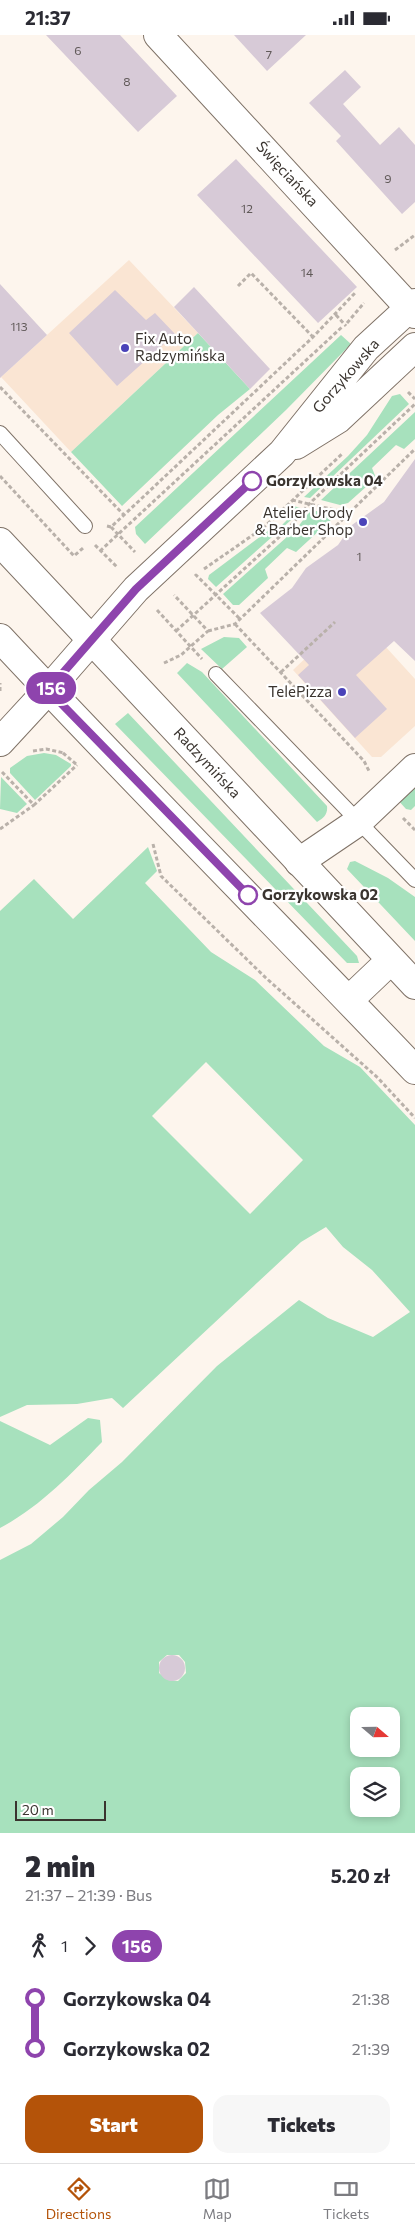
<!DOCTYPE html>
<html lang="en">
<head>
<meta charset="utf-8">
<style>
	body { margin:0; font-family:Commissioner,sans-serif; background:#f7f7f7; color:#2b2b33; height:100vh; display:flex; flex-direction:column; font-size:19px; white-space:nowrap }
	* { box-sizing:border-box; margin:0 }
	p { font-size:16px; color:#7c7c81 }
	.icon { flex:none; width:28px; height:28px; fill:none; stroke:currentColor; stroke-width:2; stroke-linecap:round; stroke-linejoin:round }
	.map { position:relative; height:1798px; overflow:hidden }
	.details { display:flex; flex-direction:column; background:#fff; flex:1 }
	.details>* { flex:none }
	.badge { padding:0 10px; border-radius:16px; font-size:18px; line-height:32px }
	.needle { width:32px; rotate:110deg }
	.buttons { position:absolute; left:350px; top:1672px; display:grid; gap:10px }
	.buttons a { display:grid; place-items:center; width:50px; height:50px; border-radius:10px; background:#fff; box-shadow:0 2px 8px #0003; font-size:25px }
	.scale { position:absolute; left:15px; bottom:12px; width:91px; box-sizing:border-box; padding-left:5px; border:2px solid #3a342f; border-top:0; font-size:14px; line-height:18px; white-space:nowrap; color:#3a342f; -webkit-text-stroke:4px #fff; paint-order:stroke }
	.map>.badge { position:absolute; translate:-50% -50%; box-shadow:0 0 0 2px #fff }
	.legs { display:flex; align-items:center; gap:8px; height:55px; padding:0 25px; font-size:16px }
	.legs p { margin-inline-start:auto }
	.summary { display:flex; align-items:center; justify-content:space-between; height:85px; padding:0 25px }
	h1 { font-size:28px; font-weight:800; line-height:38px }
	.primary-button { display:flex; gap:10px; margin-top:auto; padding:10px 25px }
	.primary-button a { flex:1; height:58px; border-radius:15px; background:#b45309; color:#fff; font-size:20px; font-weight:800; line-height:58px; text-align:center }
	.primary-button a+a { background:#f7f7f7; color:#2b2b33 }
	ul { padding:0 25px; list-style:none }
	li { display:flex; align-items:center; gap:18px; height:50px; font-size:19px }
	li i { display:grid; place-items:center; width:8px; height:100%; margin:0 6px; background:currentColor }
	li i::after { content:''; width:12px; height:12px; margin:-6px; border:4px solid; border-radius:50%; background:#fff }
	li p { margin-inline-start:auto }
	li:first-child i { background:linear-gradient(#0000 50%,currentColor 0) }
	li:last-child i { background:linear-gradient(currentColor 50%,#0000 0) }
	.status { display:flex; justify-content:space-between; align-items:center; height:35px; padding:0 25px; background:#fff; direction:ltr }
	.status svg { height:14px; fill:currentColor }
	.menu { display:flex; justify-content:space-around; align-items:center; height:70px; border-top:1px solid #e1e1e2; background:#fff; font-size:14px; color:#7c7c81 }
	.menu a { display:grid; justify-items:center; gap:2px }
	.menu .current { color:#b45309 }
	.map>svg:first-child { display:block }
</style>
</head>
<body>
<div class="status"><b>21:37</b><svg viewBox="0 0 49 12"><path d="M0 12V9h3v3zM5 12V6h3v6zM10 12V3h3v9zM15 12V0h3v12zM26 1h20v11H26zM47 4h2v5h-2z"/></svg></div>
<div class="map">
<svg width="415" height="1798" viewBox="0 0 415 1798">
	<rect width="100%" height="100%" fill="#fdf5ed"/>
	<path fill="#fae5d3" d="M129,225l69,73 -127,119 -70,-75z
		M354,577l61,67v47l-34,31h-9l-79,-87z"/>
	<path fill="#a7e1bd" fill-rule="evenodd" d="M198,298l52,56 -32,26 -96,91 -51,-54z
		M341,300l10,9 -65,66 -141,134 -9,-10 -1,-7z
		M400,359l9,10 -99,94 -6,-1 44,-41 19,-21 25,-39z
		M415,377v27l-11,10 -8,-4 -24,23 4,10 -28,25 -8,2 -19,-5z
		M294,471l6,2 -9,12 -75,67 -8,-8 1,-4 60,-45 4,4 22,-22 -4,-3z
		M311,475l21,4 1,4 -37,34 -9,-4 -22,21 3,9 -29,27h-6l-10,-11 74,-66z
		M224,602l15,1 8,9 -25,22 -21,-20z
		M187,628l15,9 125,134c1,8 -3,12 -10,16l-140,-149z
		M128,678l229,243 2,7h-12l-232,-239z
		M44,718l12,2 15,9v2l-36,34 -25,-27v-5l17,-12z
		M1,742l26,27 -10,9 -17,-4z
		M415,747v24l-4,4 -5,-1 -9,-10z
		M148,812l9,24 -12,12 66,69 44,28 69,66 36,21 55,58v708h-415v-273l31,-16 32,-27 26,-27 33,-28 95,-96 82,-66 29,18 45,19 37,-25 -38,-42 -29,-23 -17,-20 -25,15 -178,166 -11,-10 -35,6 -50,1 -27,12v-506l34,-32 39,40zM206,1027l97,98 -53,54 -98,-98zM167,1620h12l6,7 1,11 -8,8 -10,-1 -9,-7v-11zM359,1681h32v33h-32zM359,1741h32v33h-32z
		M355,826l33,17 27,19v44l-68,-72 3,-7z
		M88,1383l12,2 2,22c-31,32 -62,65 -102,86v-107l50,24z"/>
	<path fill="#d7cad7" d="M46,0h74l57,61 -39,36z
		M234,0h72l-39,36z
		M345,35l16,17 -18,17 37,41 19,-18 16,18v57l-13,12 -66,-73 5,-5 -32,-33z
		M236,124l121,128 -39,36 -121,-128z
		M0,249l47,51 -47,43z
		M194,252l76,82 -20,20 -76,-82z
		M115,255l31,30 9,-7 20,21 -58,52 -48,-53z
		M415,424v202l-21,-20 -38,34 31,34 -32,29 -57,-63 11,-10 -49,-52 32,-25 14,-20 32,-23 14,-20 32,-23z
		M159 1633a13 13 0 1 1 26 0a13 13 0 1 1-26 0Z"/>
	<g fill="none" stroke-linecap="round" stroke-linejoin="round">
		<g stroke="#7f7267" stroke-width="16">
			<path id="service" d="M0,398l85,93
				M216,639l199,206"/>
		</g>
		<g stroke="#7f7267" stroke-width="30">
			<path id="minor" d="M158,0l257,279
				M0,707l48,-52
				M299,827l59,-40 57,-54"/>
		</g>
		<g stroke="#7f7267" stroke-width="30">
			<path id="tertiary" d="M296,410l42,-26 77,-72
				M48,655l88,-101 146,-136 84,-105 49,-45"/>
		</g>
		<g stroke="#7f7267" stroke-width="30">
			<path id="secondary" d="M0,507l415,443
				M0,603c136,146 277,287 415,432
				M349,965l42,-40"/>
		</g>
		<path stroke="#b9b1aa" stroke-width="3" stroke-dasharray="4 2.5" stroke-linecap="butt" d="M395,215l20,-15
			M238,251l13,-13 62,64
			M336,280l10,11
			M347,288l17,-20
			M0,352l124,128
			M408,357l7,7
			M0,441l74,80 9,-8
			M292,465l56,13
			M107,491l4,1 13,-12 189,-178 42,-44
			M111,492l24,25
			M95,510l22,22
			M100,516l242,-224
			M204,534l59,-41 80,-75
			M195,541l1,-1 44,44
			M157,575l45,49
			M235,589l129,137 5,10
			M176,596l112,-102 21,-25 106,-100
			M208,596l27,-7 180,-175
			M164,628l17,-8 27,-24 -34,-36
			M281,637l54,-50
			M0,656v-8
			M33,716l13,-2 18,4
			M63,718l13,11
			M2,737l32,33 43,-40
			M403,783l12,12
			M0,794l34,-24
			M153,809l8,32 105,102 112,100 37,40"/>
		<use href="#service" stroke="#fff" stroke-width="14"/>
		<use href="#minor" stroke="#fff" stroke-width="28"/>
		<use href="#tertiary" stroke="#fff" stroke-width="28"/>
		<use href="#secondary" stroke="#fff" stroke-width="28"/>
	</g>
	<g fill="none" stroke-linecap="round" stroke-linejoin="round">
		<g stroke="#fff" stroke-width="11">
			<path id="line-1" d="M248,860l-200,-205 88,-101 116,-108"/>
		</g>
		<use href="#line-1" stroke="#8e44ad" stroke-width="8"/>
	</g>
	<g fill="#4a43b9" stroke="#fff" stroke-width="2">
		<circle cx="125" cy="313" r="5"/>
		<circle cx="363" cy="487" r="5"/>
		<circle cx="342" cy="657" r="5"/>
	</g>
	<g fill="#fff" stroke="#8e44ad" stroke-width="2.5">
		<circle cx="252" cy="446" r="9"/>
		<circle cx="248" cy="860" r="9"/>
	</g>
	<g text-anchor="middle" stroke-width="4.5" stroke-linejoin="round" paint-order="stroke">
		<g font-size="12" fill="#615a59">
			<text x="78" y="20">6</text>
			<text x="269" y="24">7</text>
			<text x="127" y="51">8</text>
			<text x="388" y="148">9</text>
			<text x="247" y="178">12</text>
			<text x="307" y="242">14</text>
			<text x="19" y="296">113</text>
			<text x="359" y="526">1</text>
		</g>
		<g font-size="15" fill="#3a342f" stroke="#fff">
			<text transform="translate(287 139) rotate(47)" y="5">Święciańska</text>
			<text transform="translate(346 341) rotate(-49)" y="5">Gorzykowska</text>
			<text transform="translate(207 728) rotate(47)" y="5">Radzymińska</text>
		</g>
		<g font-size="15" fill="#3a342f" stroke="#fff" text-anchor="end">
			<text x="135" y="309" text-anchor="start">Fix Auto<tspan x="135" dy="17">Radzymińska</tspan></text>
			<text x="353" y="483">Atelier Urody<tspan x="353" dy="17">&amp; Barber Shop</tspan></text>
			<text x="332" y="662">TelePizza</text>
		</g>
		<g font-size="15" font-weight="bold" fill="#3a342f" stroke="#fff" text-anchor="start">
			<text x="266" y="451">Gorzykowska 04</text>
			<text x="262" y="865">Gorzykowska 02</text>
		</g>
	</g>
</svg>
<div class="buttons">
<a><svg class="needle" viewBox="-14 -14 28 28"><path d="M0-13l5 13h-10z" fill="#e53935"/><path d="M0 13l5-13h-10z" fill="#7c7c81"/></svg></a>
<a><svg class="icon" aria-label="layers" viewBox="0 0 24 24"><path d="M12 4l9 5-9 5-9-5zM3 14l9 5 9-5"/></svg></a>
</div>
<div class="scale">20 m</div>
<b class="badge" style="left:51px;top:653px;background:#8e44ad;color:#fff">156</b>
</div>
<section class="details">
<div class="summary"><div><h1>2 min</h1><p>21:37 – 21:39 · Bus</p></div><b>5.20 zł</b></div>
<div class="legs"><svg class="icon" aria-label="walk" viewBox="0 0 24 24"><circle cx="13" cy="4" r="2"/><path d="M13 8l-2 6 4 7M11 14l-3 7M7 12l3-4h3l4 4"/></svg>1<svg class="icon" aria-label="forward" viewBox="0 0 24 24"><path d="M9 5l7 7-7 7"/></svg><b class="badge" style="background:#8e44ad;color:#fff">156</b></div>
<ul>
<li><i style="color:#8e44ad"></i><b>Gorzykowska 04</b><p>21:38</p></li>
<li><i style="color:#8e44ad"></i><b>Gorzykowska 02</b><p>21:39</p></li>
</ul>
<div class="primary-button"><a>Start</a><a>Tickets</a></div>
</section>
<nav class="menu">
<a class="current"><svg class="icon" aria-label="directions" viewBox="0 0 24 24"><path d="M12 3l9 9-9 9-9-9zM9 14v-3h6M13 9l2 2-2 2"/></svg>Directions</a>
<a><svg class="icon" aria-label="map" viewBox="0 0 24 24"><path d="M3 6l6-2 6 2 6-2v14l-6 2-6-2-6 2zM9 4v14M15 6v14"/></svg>Map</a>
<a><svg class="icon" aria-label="tickets" viewBox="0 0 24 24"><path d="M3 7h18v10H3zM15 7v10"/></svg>Tickets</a>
</nav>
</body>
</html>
